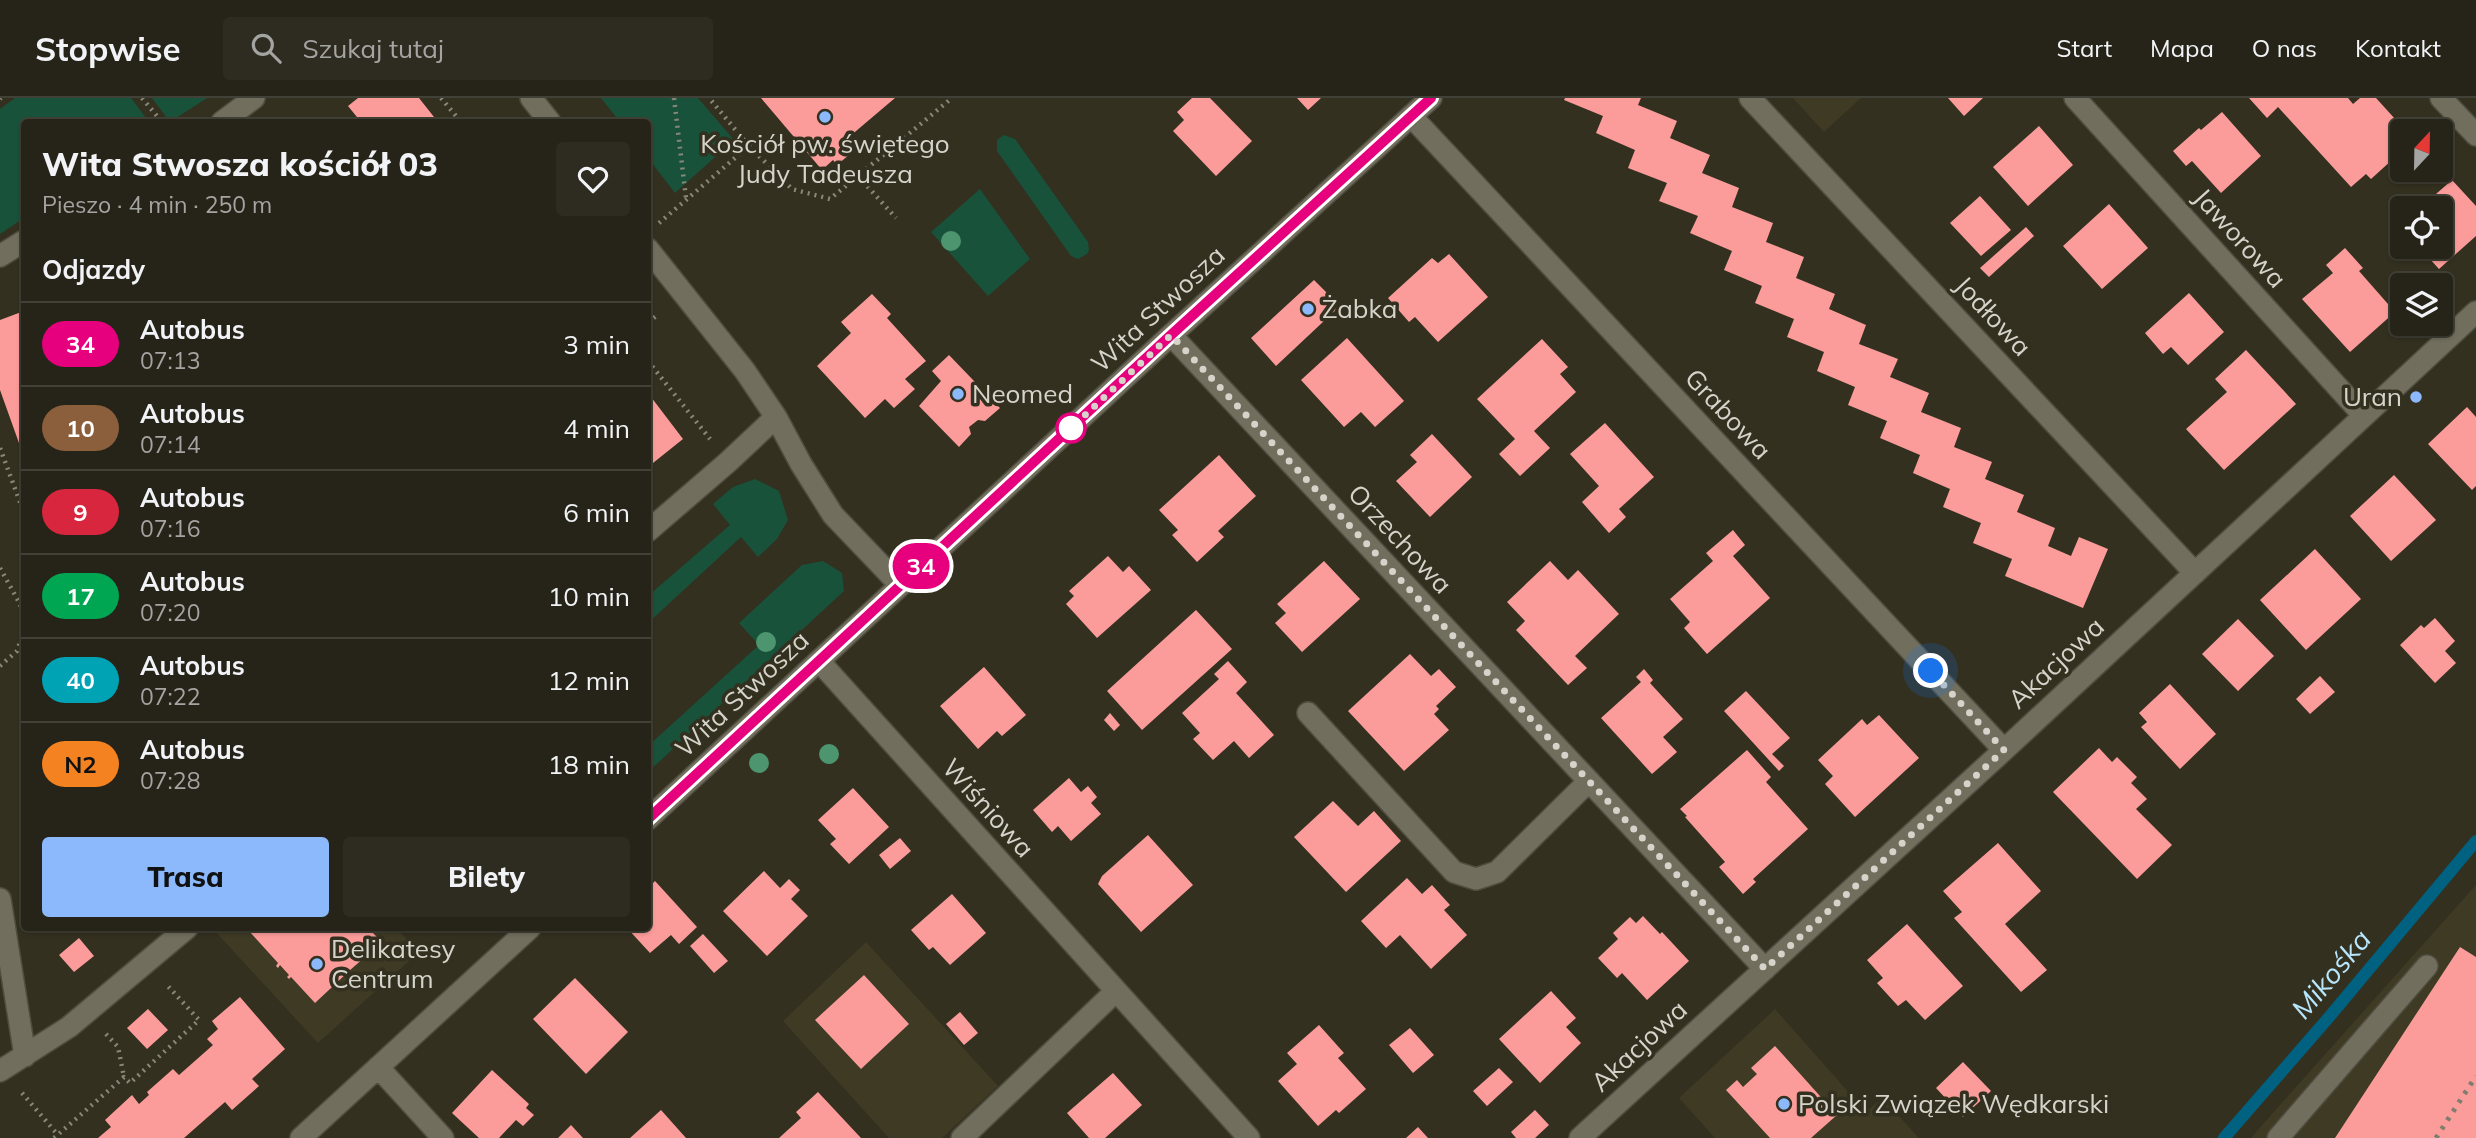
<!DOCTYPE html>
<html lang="pl">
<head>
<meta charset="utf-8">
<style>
	body { margin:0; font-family:Mulish,sans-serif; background:#2e2c21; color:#f1f3f6; height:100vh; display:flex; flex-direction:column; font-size:26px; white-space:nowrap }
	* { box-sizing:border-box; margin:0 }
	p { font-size:23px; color:#a4a4a2 }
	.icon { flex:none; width:38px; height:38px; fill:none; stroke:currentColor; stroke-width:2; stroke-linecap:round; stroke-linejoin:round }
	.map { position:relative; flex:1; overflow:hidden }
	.sheet { position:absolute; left:21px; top:21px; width:630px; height:812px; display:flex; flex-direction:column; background:#262418; border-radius:7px; box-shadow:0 2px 5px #0004,0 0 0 2px #424137 }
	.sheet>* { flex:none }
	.badge { padding:0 14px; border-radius:23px; font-size:24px; line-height:46px }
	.needle { width:46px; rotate:22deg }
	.tools { position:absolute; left:2390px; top:21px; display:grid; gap:14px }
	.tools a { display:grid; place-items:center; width:63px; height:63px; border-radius:7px; background:#262418; box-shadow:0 2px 5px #0004,0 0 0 2px #424137; font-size:35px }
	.you { position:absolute; width:35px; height:35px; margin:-18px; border:5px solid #fff; border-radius:50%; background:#1a73e8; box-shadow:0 0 0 10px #1a73e833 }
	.map>.badge { position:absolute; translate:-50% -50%; box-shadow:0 0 0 4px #fff }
	h2 { padding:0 21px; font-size:26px; line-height:63px }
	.round { display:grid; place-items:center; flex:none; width:74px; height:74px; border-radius:7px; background:#2e2c21 }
	.head { display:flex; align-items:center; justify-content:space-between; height:119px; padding:0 21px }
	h1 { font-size:33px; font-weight:800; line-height:52px }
	.primary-button { display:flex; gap:14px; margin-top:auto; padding:14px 21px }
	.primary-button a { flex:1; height:80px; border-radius:7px; background:#8cb9fc; color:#111; font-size:28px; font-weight:800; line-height:80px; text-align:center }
	.primary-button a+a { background:#2e2c21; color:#f1f3f6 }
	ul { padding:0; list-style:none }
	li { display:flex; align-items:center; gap:21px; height:84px; padding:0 21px; border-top:2px solid #424137 }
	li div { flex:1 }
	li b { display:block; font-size:26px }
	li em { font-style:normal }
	li .badge { min-width:77px; font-weight:700; text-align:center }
	header { display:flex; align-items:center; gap:42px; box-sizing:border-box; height:98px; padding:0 35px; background:#262418; border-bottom:2px solid #424137 }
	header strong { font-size:33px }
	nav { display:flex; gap:38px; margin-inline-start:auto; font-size:24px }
	.search { width:490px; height:63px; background:#2e2c21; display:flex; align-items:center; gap:18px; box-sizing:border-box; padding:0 24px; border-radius:7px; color:#a4a4a2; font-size:26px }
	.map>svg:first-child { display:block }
</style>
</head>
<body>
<header>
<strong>Stopwise</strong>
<div class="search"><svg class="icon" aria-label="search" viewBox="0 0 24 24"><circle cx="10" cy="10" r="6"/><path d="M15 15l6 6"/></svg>Szukaj tutaj</div>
<nav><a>Start</a><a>Mapa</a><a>O nas</a><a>Kontakt</a></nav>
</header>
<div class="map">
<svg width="2476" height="1040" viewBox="0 0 2476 1040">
	<rect width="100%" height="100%" fill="#333020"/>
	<path fill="#3e3a24" d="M1793,0h68l-37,34z
		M2476,787v253h-225l12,-14z
		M216,830h180l23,24 -101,91 -105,-114z
		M866,844l132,144 -56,52h-53l-106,-117z
		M1775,911l91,103 16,-14 37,40h-204l-36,-40z"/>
	<path fill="#19523a" d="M15,0h116l18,24h-125v96l-24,16v-125z
		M152,0h55l-37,24z
		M601,0h97l36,42 -59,53 -27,-35v-36h-28z
		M1004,37l11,4 73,103 1,8 -2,4 -9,5 -7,-3 -74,-105v-11z
		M980,91l50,70 -42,37 -57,-64z
		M755,381l24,12 9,29 -11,19 -19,18 -17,-20 -93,86v-27l82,-71 -17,-21 20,-17z
		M823,463l19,12 2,18 -196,181v-26l111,-101 -20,-22 63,-58z"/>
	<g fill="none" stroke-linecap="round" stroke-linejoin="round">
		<path stroke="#006181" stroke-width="12" d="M2224,1040l106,-122 146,-175"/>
	</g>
	<path fill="#fb9c9a" d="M358,0h61l19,24h-77l-13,-16z
		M761,0h134l-46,39 3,4 -7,7 5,6 -13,11 -4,-5 -11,10z
		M1192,0h18l42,43 -36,35 -43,-45 11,-11 -7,-8z
		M1297,0h24l-13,12z
		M1565,0h76l-3,7 39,16 -7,17 40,17 -8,18 37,15 -7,19 41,16 -7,19 38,15 -8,21 39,16 -6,15 37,16 -7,19 39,15 -8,18 39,16 -8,19 40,16 -7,19 38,15 -7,17 39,16 -7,17 38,16 -7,18 23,10 8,-19 29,12 -25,59 -78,-32 7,-17 -39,-16 8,-20 -38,-16 7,-18 -37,-16 7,-18 -40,-17 7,-17 -39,-16 7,-18 -38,-16 7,-19 -37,-15 7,-18 -39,-16 7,-17 -38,-16 8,-19 -42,-18 8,-17 -39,-15 8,-18 -39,-15 7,-18 -39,-17 7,-17 -39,-16z
		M1948,0h35l-19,18z
		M2249,0h99l5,6 7,-6h16l30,33h-3v19l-32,29 -5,-5 -15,13 -73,-80 -11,11z
		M2222,14l39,44 -40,37 -29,-32 -6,5 -13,-15 26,-23 2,2z
		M2039,28l34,39 -45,41 -35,-39z
		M2452,82l24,26v30l-37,33 -20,-22h22v-39h-21z
		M1980,98l31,34 -30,26 -31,-33z
		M2109,106l39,44 -46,41 -39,-43z
		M2026,129l8,9 -45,41 -9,-9z
		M2345,150l18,20 -4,3 36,41 -45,40 -48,-53 31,-26 -7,-8z
		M1449,156l39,43 -50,45 -23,-25 -6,5 -21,-24 44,-40 6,5z
		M1314,182l26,26 -64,60 -25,-28z
		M2189,195l35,39 -36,33 -17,-18 -8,7 -18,-21z
		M872,196l19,20 -4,4 39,43 -21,18 10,10 -21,19 -9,-9 -20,19 -48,-52 34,-33 -10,-11z
		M24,213v146l-24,-67v-70z
		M1347,240l57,63 -29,26 -14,-15 -17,15 -43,-47z
		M1542,241l26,28 -8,7 16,18 -42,39 16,17 -30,28 -21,-22 16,-15 -38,-40z
		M2246,252l50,54 -72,66 -38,-41 41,-37 -12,-13z
		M949,257l51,53 -15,13 -7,-1 -9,7 2,7 -12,13 -40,-41 22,-25 -9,-10z
		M648,295l35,46 -35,28z
		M2467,309l9,10v69l-4,4 -44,-46z
		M1605,325l49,54 -35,32 7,8 -17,16 -27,-31 17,-16 -29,-32z
		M1432,336l40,43 -42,40 -34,-36 21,-19 -7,-7z
		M1219,357l37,41 -38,35 6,6 -27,25 -25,-27 6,-5 -19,-20z
		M2394,377l42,45 -45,41 -41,-45z
		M1733,432l12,15 -12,11 37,42 -63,56 -23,-26 6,-6 -20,-23 43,-38 -7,-8z
		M2315,451l46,50 -55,51 -46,-50z
		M1108,458l15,16 6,-6 22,24 -54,48 -31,-34 8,-8 -5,-5z
		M1324,463l36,38 -58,53 -27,-29 11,-10 -9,-9z
		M1550,463l18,19 10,-10 41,44 -44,42 12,12 -19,17 -52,-55 9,-9 -18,-19z
		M1196,512l36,39 -90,81 -35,-39z
		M2435,520l20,23 -10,10 11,12 -21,20 -35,-38 21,-20 3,3z
		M2238,521l36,37 -36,35 -36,-37z
		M1410,556l21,22 8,-7 17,18 -20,19 3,3 -5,5 15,16 -45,41 -56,-60z
		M1228,563l19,21 -11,11 38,42 -25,23 -15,-17 -21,19 -20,-21 7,-6 -18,-20 37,-34 -5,-5z
		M984,569l42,48 -24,21 -5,-5 -19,18 -38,-43z
		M1644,571l9,11 -3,3 33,36 -20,18 14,15 -25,22 -51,-56 40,-36 -5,-5z
		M2320,578l15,16 -25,22 -14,-15z
		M2170,586l46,50 -36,35 -39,-42 6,-5 -8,-9z
		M1746,593l44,47 -18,16 12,12 -5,5 -55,-60z
		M1110,615l10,12 -6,6 -10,-11z
		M1879,617l40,43 -64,59 -30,-33 8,-8 -15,-16 44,-41 5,6z
		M2099,650l13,14 5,-5 20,20 -6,6 16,16 -11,10 36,36 -35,34 -84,-87z
		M1747,652l24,27 -5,5 42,47 -55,50 3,3 -13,12 -24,-27 6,-5 -40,-45 2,-1 -7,-7z
		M1069,680l12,14 7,-6 9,11 -6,6 10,11 -30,27 -13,-15 -6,6 -19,-22z
		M853,690l36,39 -40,37 -19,-20 6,-5 -18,-19z
		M1333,703l25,25 16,-15 27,30 -55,51 -52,-55z
		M1148,737l45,50 -52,47 -43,-48 4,-8z
		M900,740l11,13 -21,18 -11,-14z
		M1998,745l43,48 -36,33 42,46 -26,22 -67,-74 8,-6 -19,-21z
		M764,773l16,17 9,-9 11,11 -9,9 17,17 -41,40 -44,-45z
		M1407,780l15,16 10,-9 18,20 -6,5 23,25 -36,34 -31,-34 -14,13 -25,-27z
		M655,783l42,46 -18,17 -8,-9 -21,18 -23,-25h21v-40z
		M952,796l34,39 -36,32 -17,-18 -4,3 -18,-20z
		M1643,818l17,18 2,-2 27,29 -42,39 -25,-27 -5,5 -19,-20 20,-19 -5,-6 17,-16 6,6z
		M1907,826l56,62 -38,34 -19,-20 -8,6 -21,-23 6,-5 -16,-18z
		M253,830h115l13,13 -14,14 1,2 -2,2 -1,-2 -16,14 2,2 -2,2 -2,-2 -32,30 -24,-26 -2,2 -2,-2 2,-2 -9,-10 -2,3 -2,-2 2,-3 -29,-32z
		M703,836l25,27 -14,12 -24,-27z
		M79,840l15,18 -20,16 -15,-17z
		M2460,849l16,10v181h-141z
		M864,877l45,49 -48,45 -46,-49z
		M575,880l53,54 -42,42 -53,-55z
		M1551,893l25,27 -10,9 15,16 -41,40 -41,-44z
		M240,899l45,52 -33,30 7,7 -27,24 -7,-8 -41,36h-86l13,-11 -6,-7 27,-25 7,9 10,-9 -2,-3 26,-23 6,6 34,-30 -6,-6 11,-10 -6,-8z
		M148,911l20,21 -21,19 -20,-21z
		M960,914l18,21 -14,12 -18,-21z
		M1319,927l25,28 -6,5 28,31 -27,24 -3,-3 -18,16 -40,-45 19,-17 -10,-11z
		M1410,930l24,27 -21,18 -24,-28z
		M1775,948l62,69 -26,23h-41l-44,-48 11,-10 6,7 14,-13 -6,-6z
		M1963,964l28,29 -28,26 -27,-29z
		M1499,970l14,14 -26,24 -14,-15z
		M492,972l37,34 -3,4 8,7 -11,11 -7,-6 -17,18h-20l-27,-25z
		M1113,975l29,32 -37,33h-16l-22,-25z
		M818,994l43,46h-82l22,-20 -5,-6z
		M661,1012l25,28h-56z
		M1535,1012l14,15 -14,13h-19l-5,-6z
		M571,1027l12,13h-25z
		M1418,1029l10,11h-22z"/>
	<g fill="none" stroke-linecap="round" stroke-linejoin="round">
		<g stroke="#4f4d3f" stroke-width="24">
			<path id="minor" d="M531,0l19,24
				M1750,0l445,475
				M2075,0l289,318
				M2441,0l35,37
				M1411,18l593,634
				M222,24l32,-24
				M648,151l97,122 31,46 25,47 32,51 67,70
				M0,158l24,-15
				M1171,237l594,634
				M648,433l80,-69 48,-45
				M819,563l430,477
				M1308,615l146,159 22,7 21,-7 92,-91
				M648,721l523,-484 260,-237
				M0,801l25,157
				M378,969l65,71
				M0,973l69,-44 118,-99
				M301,1040l229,-210
				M962,1040l154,-147
				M1580,1040l424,-388 472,-438
				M2278,1040l149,-172"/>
		</g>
		<path stroke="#89877a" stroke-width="4.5" stroke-dasharray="2 5" stroke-linecap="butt" d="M142,0l20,24
			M441,0l20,24
			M674,0l12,100
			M0,1l1,-1
			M749,48l43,43 38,10 122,-101
			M858,78l38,42
			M659,125l90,-77 -40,-48
			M648,224l11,-8
			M648,263l62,78
			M0,350l24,65
			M0,470l20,36 4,15
			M0,568l17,-15 7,-20
			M106,936l12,13 6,30
			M22,995l36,42
			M54,1040l70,-61 6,6 69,-63 -33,-36"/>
		<use href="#minor" stroke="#716e5d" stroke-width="21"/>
		<path stroke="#7f7d6f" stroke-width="5" stroke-dasharray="3.5 7" stroke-linecap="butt" d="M2436,1040l40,-62"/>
	</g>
	<g fill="#4d956e">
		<circle cx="951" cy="143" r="10"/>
		<circle cx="766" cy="544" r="10"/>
		<circle cx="829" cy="656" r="10"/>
		<circle cx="759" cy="665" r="10"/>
	</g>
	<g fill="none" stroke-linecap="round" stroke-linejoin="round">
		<g stroke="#fff" stroke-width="16">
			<path id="line" d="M648,721l523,-484 260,-237"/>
		</g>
		<use href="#line" stroke="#e6007e" stroke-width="10"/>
		<path stroke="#d6d4ca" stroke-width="7" stroke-dasharray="0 12.6" d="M1071,330l-2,2 102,-95 594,634 239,-219 -73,-79"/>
	</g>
	<g fill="#8cb9fc" stroke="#333020" stroke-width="2.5">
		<circle cx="825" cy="19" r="7"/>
		<circle cx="1308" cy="211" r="7"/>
		<circle cx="958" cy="296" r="7"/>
		<circle cx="2416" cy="299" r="7"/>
		<circle cx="317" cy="866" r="7"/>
		<circle cx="1784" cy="1006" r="7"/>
	</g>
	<circle fill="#fff" stroke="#e6007e" stroke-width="3.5" cx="1071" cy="330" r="14"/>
	<g text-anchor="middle" stroke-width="7" stroke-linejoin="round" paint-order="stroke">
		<g font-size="26" fill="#d6d4ca" stroke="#333020" text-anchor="start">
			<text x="825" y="55" text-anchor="middle">Kościół pw. świętego<tspan x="825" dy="30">Judy Tadeusza</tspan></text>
			<text x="1322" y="220">Żabka</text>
			<text x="972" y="305">Neomed</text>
			<text x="2402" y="308" text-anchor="end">Uran</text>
			<text x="331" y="860">Delikatesy<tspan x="331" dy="30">Centrum</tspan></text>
			<text x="1798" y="1015">Polski Związek Wędkarski</text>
		</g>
		<g font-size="26" fill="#d6d4ca" stroke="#333020">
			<text transform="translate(2240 140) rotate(48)" y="9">Jaworowa</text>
			<text transform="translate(1158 211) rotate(-43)" y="9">Wita Stwosza</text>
			<text transform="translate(1993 218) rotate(47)" y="9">Jodłowa</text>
			<text transform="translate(1728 316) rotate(47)" y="9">Grabowa</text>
			<text transform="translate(1400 441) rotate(47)" y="9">Orzechowa</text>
			<text transform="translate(2056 565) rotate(-43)" y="9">Akacjowa</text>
			<text transform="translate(742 596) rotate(-43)" y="9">Wita Stwosza</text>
			<text transform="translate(988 710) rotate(48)" y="9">Wiśniowa</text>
			<text transform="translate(1639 948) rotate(-43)" y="9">Akacjowa</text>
		</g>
		<g font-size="28" font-style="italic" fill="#b7e6fd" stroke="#333020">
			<text transform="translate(2331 876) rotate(-50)" y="10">Mikośka</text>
		</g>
	</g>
</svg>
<div class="tools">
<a><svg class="needle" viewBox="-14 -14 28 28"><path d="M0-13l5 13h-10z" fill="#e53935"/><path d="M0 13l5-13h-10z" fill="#a4a4a2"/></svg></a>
<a><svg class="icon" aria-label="locate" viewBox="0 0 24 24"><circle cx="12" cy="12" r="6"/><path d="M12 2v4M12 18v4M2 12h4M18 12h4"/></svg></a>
<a><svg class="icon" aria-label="layers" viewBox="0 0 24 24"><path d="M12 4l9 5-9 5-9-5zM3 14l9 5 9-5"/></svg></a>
</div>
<div class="you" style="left:1931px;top:573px"></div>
<b class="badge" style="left:921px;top:468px;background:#e6007e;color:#fff">34</b>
<section class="sheet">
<div class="head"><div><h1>Wita Stwosza kościół 03</h1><p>Pieszo · 4 min · 250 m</p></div><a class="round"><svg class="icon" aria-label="heart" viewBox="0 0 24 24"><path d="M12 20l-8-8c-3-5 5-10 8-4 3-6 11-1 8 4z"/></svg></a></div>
<h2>Odjazdy</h2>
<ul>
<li><span class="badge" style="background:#e6007e;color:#fff">34</span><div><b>Autobus</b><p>07:13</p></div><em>3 min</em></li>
<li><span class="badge" style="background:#8b5e3c;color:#fff">10</span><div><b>Autobus</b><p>07:14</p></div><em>4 min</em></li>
<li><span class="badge" style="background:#d7263d;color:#fff">9</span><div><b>Autobus</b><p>07:16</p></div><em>6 min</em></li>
<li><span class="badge" style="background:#00a651;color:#fff">17</span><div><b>Autobus</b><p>07:20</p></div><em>10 min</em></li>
<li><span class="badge" style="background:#00a3b4;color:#fff">40</span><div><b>Autobus</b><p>07:22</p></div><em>12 min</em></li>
<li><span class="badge" style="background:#f58220;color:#111">N2</span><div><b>Autobus</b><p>07:28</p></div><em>18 min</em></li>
</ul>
<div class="primary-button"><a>Trasa</a><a>Bilety</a></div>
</section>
</div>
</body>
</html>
